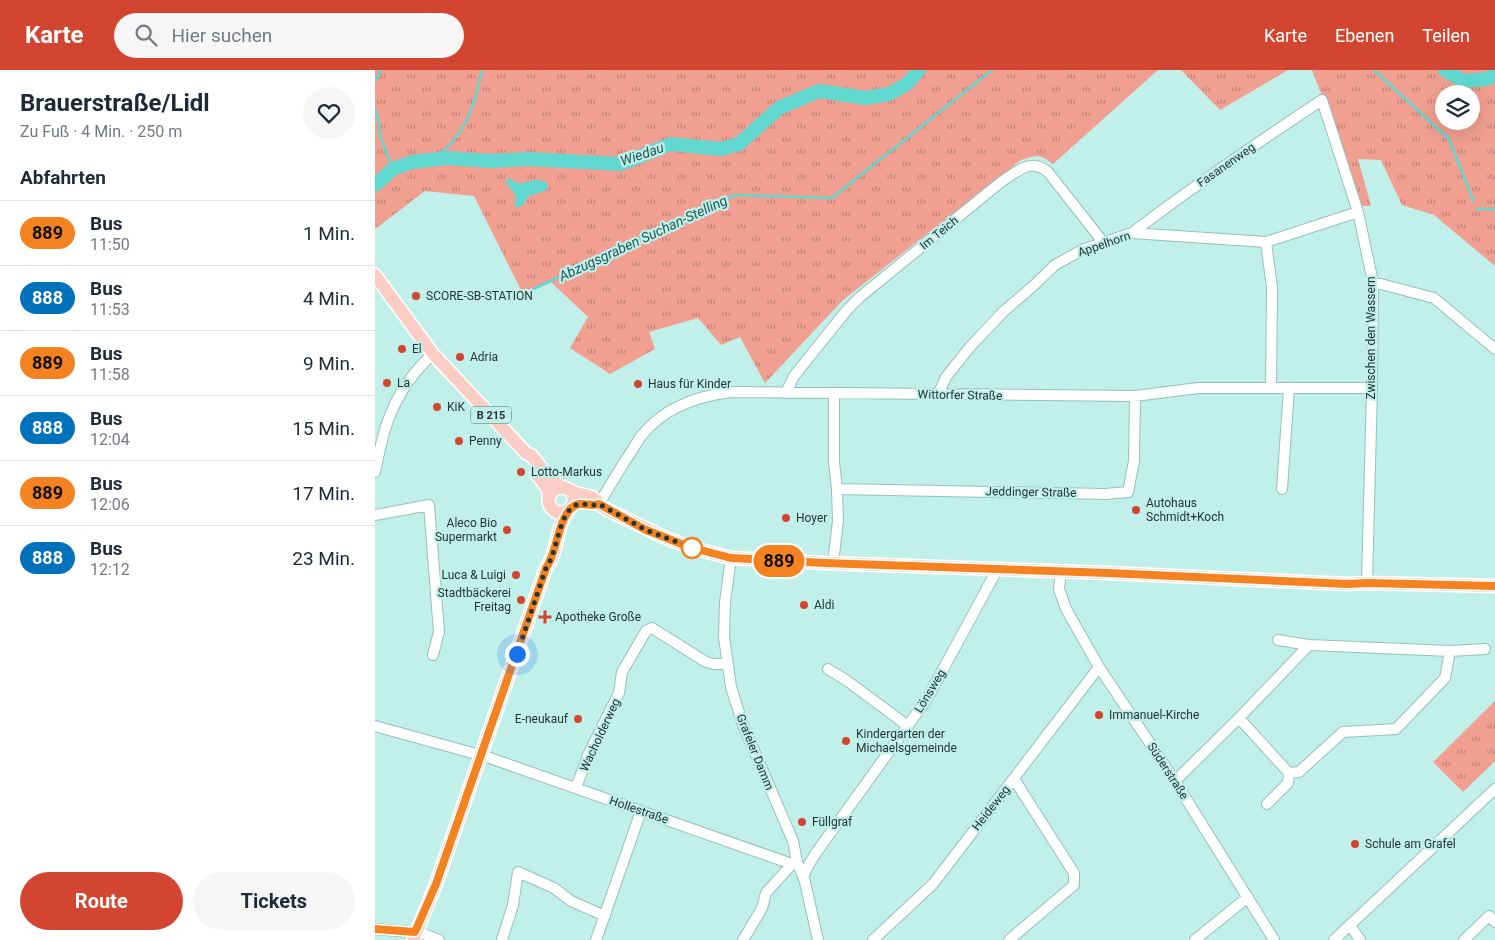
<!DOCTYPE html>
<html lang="de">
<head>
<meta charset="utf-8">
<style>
	body { margin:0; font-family:Roboto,sans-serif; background:#f6f6f7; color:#1f2937; height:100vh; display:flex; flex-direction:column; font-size:19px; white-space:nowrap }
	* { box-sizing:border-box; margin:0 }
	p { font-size:16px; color:#747a83 }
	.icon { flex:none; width:28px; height:28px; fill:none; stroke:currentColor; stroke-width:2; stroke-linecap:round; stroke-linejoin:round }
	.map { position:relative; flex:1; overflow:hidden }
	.side { display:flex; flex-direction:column; background:#fff; width:375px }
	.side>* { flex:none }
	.badge { padding:0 10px; border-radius:16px; font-size:18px; line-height:32px }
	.fabs { position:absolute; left:1060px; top:15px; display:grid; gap:10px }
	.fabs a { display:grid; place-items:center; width:45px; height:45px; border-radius:50%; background:#fff; box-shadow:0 5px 20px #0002; font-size:25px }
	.you { position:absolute; width:25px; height:25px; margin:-12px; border:4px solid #fff; border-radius:50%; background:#1a73e8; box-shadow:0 0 0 8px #1a73e833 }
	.map>.badge { position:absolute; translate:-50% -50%; box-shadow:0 0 0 2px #fff }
	h2 { padding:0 20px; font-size:19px; line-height:45px }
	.round { display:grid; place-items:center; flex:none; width:52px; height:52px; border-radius:26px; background:#f6f6f7 }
	.head { display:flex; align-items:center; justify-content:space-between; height:85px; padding:0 20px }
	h1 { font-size:24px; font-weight:700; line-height:38px }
	.button { display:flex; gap:10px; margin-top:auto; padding:10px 20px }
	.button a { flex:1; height:58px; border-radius:30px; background:#d24631; color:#fff; font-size:20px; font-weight:700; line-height:58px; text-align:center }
	.button a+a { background:#f6f6f7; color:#1f2937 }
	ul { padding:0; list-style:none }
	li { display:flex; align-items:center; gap:15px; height:65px; padding:0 20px; border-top:1px solid #e0e1e3 }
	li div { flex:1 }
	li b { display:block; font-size:19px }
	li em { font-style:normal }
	li .badge { min-width:55px; font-weight:700; text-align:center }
	header { display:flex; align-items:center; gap:30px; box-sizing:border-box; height:70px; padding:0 25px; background:#d24631; color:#fff }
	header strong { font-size:24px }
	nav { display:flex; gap:28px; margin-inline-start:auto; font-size:18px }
	.search { width:350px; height:45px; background:#f6f6f7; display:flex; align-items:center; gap:12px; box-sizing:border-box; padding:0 18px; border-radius:28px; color:#747a83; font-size:19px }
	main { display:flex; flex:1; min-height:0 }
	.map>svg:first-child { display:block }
</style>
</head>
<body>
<header>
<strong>Karte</strong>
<div class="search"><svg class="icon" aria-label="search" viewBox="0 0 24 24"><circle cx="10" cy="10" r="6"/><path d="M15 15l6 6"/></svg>Hier suchen</div>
<nav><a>Karte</a><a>Ebenen</a><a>Teilen</a></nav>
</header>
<main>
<section class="side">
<div class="head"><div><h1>Brauerstraße/Lidl</h1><p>Zu Fuß · 4 Min. · 250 m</p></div><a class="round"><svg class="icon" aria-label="heart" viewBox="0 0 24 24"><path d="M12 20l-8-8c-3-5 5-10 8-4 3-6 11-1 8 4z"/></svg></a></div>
<h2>Abfahrten</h2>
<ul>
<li><span class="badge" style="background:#f58220;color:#111">889</span><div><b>Bus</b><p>11:50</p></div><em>1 Min.</em></li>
<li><span class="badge" style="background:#0072bc;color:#fff">888</span><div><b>Bus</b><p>11:53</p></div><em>4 Min.</em></li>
<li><span class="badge" style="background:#f58220;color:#111">889</span><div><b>Bus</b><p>11:58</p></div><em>9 Min.</em></li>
<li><span class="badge" style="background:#0072bc;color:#fff">888</span><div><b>Bus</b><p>12:04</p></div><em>15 Min.</em></li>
<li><span class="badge" style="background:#f58220;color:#111">889</span><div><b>Bus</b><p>12:06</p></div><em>17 Min.</em></li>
<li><span class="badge" style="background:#0072bc;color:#fff">888</span><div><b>Bus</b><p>12:12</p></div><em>23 Min.</em></li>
</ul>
<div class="button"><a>Route</a><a>Tickets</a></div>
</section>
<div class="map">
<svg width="1120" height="870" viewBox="0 0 1120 870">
	<defs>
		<pattern id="park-tufts" width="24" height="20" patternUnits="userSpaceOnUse" patternTransform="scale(1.25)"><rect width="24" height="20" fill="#f09f90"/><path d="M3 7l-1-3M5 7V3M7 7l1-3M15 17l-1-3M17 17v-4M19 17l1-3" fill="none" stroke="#c28276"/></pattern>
	</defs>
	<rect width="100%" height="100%" fill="#c1f0eb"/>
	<path fill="url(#park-tufts)" fill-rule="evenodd" d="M0,0h783l-105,94c-13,-10 -16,-9 -32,-4l-178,140 -78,83 -25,-46 -19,8 -23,-27 -49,14 6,17 -45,25 -40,-26 18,-31 -38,-36 -27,13 -49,-98 -49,-5 -50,38z
		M806,0h107l-68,40z
		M937,0h183v196l-61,-51 -32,-10 -21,-45 -23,-1 13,47h-11l-14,-48zM1069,24h27v27h-27z
		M1120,631v60l-32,31 -30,-30z"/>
	<path fill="#60d8cf" d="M133,108l4,1c7,9 15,1 25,1 3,0 6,1 9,2l2,5 -3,4 -16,5 -7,10 -4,1h-3v-13l-9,-11z"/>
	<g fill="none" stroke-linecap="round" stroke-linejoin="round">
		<path stroke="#60d8cf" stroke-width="2.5" d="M999,0l75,69 24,61
			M0,11l6,-11
			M0,39l4,14 1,13 13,33
			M59,90c33,-29 39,-49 48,-90
			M1102,139h18
			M148,224l212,-99 97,3 160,-128"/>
		<path stroke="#60d8cf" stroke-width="14" d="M1070,0l18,11 24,-2 8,-5
			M0,115l18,-16 19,-7 35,-4 44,3 38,-2 92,5 50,-20 50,5 18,-5 40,-36 40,-17 47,7 23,-4 18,-10 12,-14"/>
		<g stroke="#93c1bc" stroke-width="12">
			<path id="minor" d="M757,163c61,-47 125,-90 190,-133l36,112 15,70 -1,106 -5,195
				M891,172l6,45 -1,101
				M998,212l61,16 61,51
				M411,323l8,-17 53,-66 13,-13 141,-115c16,-10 29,-25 47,-10l55,70
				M459,323v69l3,27
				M563,325l8,-18 24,-30 34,-36 27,-23 24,-23 27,-15 50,-17 134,9 92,-30
				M0,402c4,-18 7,-37 14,-54 9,-24 24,-46 44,-64
				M907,419l7,-101
				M224,434c8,-14 17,-28 26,-43 6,-8 11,-18 17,-26 22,-27 55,-39 89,-43l404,4 63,-8h174
				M0,445l54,-10 10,127 -6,23
				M356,488l-6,44 -1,35 7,50 12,38 50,116 4,21 8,20 13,58
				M458,493l5,-42 -1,-32 268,5 23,-2 6,-31 1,-65
				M686,502l-2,17 7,20 33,58 76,114 99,159
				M903,570l31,5
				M453,599l18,11 62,46
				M864,648l50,55
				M0,656l112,31 305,107 5,-2
				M800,711l64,-63 70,-73 141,6 35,-2
				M201,718l12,-33 31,-62 3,-21 24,-41 6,-3 54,34 8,2h13
				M892,734l21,-21 1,-10 10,-1 44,-40 53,-3 49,-51 5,-27
				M428,807l6,-13 7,-11 111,-154 70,-129
				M975,855l10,15
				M0,859l46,4 18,7
				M127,870l11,-35 5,-33 36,16 17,13 34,15
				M221,870l45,-129
				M368,870l19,-32 4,-15 26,-29
				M498,870l60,-56 166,-217
				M634,870l65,-55v-12l-60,-94
				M820,870l53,-43
				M959,870l161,-151
				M1089,870l25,-24 6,6"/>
		</g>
		<g stroke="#fff" stroke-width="15">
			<path id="major" d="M0,205l58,79 94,100 4,1 19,24 11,8
				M161,404c4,5 9,10 12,16 2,5 -1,11 2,16 7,12 21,6 24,-5l-2,-10 -9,-4 -10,3 -4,7
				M197,422l20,5 4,3 2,4 10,6 51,25 30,12 42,11 94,5 283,10 240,11 19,-1 128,3
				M38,870l23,-56 110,-316c13,-17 9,-41 23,-58"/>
		</g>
		<use href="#minor" stroke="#fff" stroke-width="10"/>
		<use href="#major" stroke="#fbcdc4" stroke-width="12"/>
	</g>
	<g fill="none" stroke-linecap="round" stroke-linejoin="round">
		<g stroke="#fff" stroke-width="11">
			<path id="line" d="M0,859l40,3 21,-48 110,-316c12,-16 12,-55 30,-63 7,-3 15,2 23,-1l47,26 13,5 30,12 42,11 94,5 283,10 240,11 19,-1 128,3"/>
		</g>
		<use href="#line" stroke="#f58220" stroke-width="8"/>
		<path stroke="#233534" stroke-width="5" stroke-dasharray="0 9" d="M142,584l29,-86c12,-16 12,-55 30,-63 7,-3 15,2 23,-1l47,26 46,18"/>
	</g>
	<g fill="#d24631" stroke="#c1f0eb" stroke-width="2">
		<circle cx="41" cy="226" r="5"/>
		<circle cx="27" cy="279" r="5"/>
		<circle cx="85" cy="287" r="5"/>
		<circle cx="12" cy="313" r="5"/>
		<circle cx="263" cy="314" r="5"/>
		<circle cx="62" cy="337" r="5"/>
		<circle cx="84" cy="371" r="5"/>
		<circle cx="146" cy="402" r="5"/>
		<circle cx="761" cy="440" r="5"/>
		<circle cx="411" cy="448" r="5"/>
		<circle cx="132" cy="460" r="5"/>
		<circle cx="141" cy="505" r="5"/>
		<circle cx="146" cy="530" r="5"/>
		<circle cx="429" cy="535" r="5"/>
		<path d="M167.5 539.5h5v5h5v5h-5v5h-5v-5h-5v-5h5z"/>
		<circle cx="724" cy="645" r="5"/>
		<circle cx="203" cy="649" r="5"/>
		<circle cx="471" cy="671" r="5"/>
		<circle cx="427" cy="752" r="5"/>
		<circle cx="980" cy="774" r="5"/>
	</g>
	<circle fill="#fff" stroke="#f58220" stroke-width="2.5" cx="317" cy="478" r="10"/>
	<g text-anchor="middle" stroke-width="4.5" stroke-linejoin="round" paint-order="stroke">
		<rect fill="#c1f0eb" stroke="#526d6b" stroke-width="1" x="96" y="336.5" width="40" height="17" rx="4"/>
		<g font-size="11" font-weight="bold" fill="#233534">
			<text x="116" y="349">B 215</text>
		</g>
		<g font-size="12" fill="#233534" stroke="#c1f0eb">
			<text transform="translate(851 95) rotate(-35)" y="4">Fasanenweg</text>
			<text transform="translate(564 163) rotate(-39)" y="4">Im Teich</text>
			<text transform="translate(729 174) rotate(-19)" y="4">Appelhorn</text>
			<text transform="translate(996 268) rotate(-90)" y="4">Zwischen den Wassern</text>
			<text transform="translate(585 325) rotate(1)" y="4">Wittorfer Straße</text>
			<text transform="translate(656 422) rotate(1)" y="4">Jeddinger Straße</text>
			<text transform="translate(555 621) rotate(-59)" y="4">Lönsweg</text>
			<text transform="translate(225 665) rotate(-65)" y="4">Wacholderweg</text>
			<text transform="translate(380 682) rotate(68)" y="4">Grafeler Damm</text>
			<text transform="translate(793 701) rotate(57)" y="4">Süderstraße</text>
			<text transform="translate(616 738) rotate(-52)" y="4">Heideweg</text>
			<text transform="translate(264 740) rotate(19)" y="4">Hollestraße</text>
		</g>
		<g font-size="12" fill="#233534" stroke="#c1f0eb" text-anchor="start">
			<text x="51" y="230">SCORE-SB-STATION</text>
			<text x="37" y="283">El</text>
			<text x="95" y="291">Adria</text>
			<text x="22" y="317">La</text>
			<text x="273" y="318">Haus für Kinder</text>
			<text x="72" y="341">KiK</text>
			<text x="94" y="375">Penny</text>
			<text x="156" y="406">Lotto-Markus</text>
			<text x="771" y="437">Autohaus<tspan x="771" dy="14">Schmidt+Koch</tspan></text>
			<text x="421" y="452">Hoyer</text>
			<text x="122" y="457" text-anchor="end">Aleco Bio<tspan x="122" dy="14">Supermarkt</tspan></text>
			<text x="131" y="509" text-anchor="end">Luca &amp; Luigi</text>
			<text x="136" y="527" text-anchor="end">Stadtbäckerei<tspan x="136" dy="14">Freitag</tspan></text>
			<text x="439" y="539">Aldi</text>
			<text x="180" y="551">Apotheke Große</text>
			<text x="734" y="649">Immanuel-Kirche</text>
			<text x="193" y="653" text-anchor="end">E-neukauf</text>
			<text x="481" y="668">Kindergarten der<tspan x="481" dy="14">Michaelsgemeinde</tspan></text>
			<text x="437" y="756">Füllgraf</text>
			<text x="990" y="778">Schule am Grafel</text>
		</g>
		<g font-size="14" font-style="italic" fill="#245854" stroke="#c1f0eb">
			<text transform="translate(267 84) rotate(-19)" y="5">Wiedau</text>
			<text transform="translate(268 168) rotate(-25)" y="5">Abzugsgraben Suchan-Stelling</text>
		</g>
	</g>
</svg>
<div class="fabs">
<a><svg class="icon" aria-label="layers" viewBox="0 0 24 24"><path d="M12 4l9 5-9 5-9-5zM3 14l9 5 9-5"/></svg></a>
</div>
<div class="you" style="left:142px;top:584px"></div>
<b class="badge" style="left:404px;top:491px;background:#f58220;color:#111">889</b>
</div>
</main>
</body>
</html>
